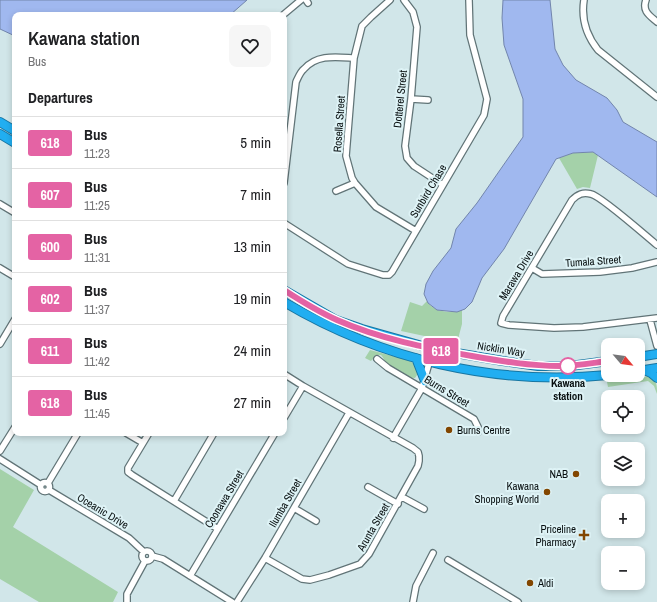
<!DOCTYPE html>
<html lang="en">
<head>
<meta charset="utf-8">
<style>
	body { margin:0; font-family:"Archivo Narrow",sans-serif; background:#f6f6f6; color:#202124; height:100vh; display:flex; flex-direction:column; font-size:15px; white-space:nowrap }
	* { box-sizing:border-box; margin:0 }
	p { font-size:13px; color:#757577 }
	.icon { flex:none; width:22px; height:22px; fill:none; stroke:currentColor; stroke-width:2; stroke-linecap:round; stroke-linejoin:round }
	.map { position:relative; flex:1; overflow:hidden }
	.panel { position:absolute; left:12px; top:12px; width:275px; height:424px; display:flex; flex-direction:column; background:#fff; border-radius:8px; box-shadow:0 2px 6px #0003 }
	.panel>* { flex:none }
	.badge { padding:0 8px; border-radius:3px; font-size:14px; line-height:26px }
	.needle { width:26px; rotate:119deg }
	.buttons { position:absolute; left:601px; top:338px; display:grid; gap:8px }
	.buttons a { display:grid; place-items:center; width:44px; height:44px; border-radius:8px; background:#fff; box-shadow:0 2px 6px #0003; font-size:20px }
	.map>.badge { position:absolute; translate:-50% -50%; box-shadow:0 0 0 2px #fff }
	h2 { padding:0 16px; font-size:15px; line-height:36px }
	.round { display:grid; place-items:center; flex:none; width:42px; height:42px; border-radius:8px; background:#f6f6f6 }
	.headline { display:flex; align-items:center; justify-content:space-between; height:68px; padding:0 16px }
	h1 { font-size:19px; font-weight:600; line-height:30px }
	ul { padding:0; list-style:none }
	li { display:flex; align-items:center; gap:12px; height:52px; padding:0 16px; border-top:1px solid #e0e0e0 }
	li div { flex:1 }
	li b { display:block; font-size:15px }
	li em { font-style:normal }
	li .badge { min-width:44px; font-weight:700; text-align:center }
	.map>svg:first-child { display:block }
</style>
</head>
<body>
<div class="map">
<svg width="657" height="602" viewBox="0 0 657 602">
	<rect width="100%" height="100%" fill="#d1e6e9"/>
	<path fill="#a4d1a9" d="M593,152l5,3 -8,33 -7,-1 -6,2 -18,-31 14,-5z
		M427,301c6,11 24,13 35,9v14l-5,19 -56,-12 9,-29 12,4z
		M370,350l38,10 7,4 4,8 -4,6c-7,0 -22,-7 -27,-12 -3,-3 -4,-8 -7,-11h-5l-5,6 -6,-3z
		M649,376c8,5 8,9 8,18l-3,-8 -6,-5 -40,6 -1,-5z
		M0,469l34,21 -21,37 105,65 -5,10h-74l-39,-23z"/>
	<path fill="#a0b8ef" stroke="#7285ac" d="M0,0h247l-17,15h-215v21l-15,-7z
		M503,0h47l5,49 8,16 13,15 31,18 10,12 6,12 34,20v55l-64,-45 -20,1 -17,6 -52,90 -22,29 -10,24 -7,7 -8,3 -20,-2 -9,-7 -4,-9 2,-10 7,-13 18,-23 5,-19 21,-26 46,-66v-38l-19,-54 -2,-27z"/>
	<g fill="none" stroke-linecap="round" stroke-linejoin="round">
		<g stroke="#617477" stroke-width="8">
			<path id="minor" d="M306,0l2,3
				M390,0l-19,17 -9,9 -8,32 -8,98 6,22 3,5 21,24 40,24
				M404,0l9,12 4,15 -6,72 -6,47 2,12 7,8 29,19
				M584,0c-3,19 2,35 14,50l59,47
				M646,0c-4,11 3,15 11,22
				M283,15l18,-15
				M411,99l17,1
				M284,183l12,-101c2,-4 4,-10 8,-13 13,-15 32,-12 50,-11
				M336,191l19,-8
				M0,204l15,9
				M284,223l64,41 35,11h6l3,-3 92,-157 3,-16 -17,-64 -1,-35
				M657,245c-11,-9 -56,-49 -66,-51 -8,-2 -13,0 -19,6l-69,116 -2,7 8,2 45,3 29,-1 74,-9
				M0,268l15,9
				M532,268l10,6 58,-2 32,-4 25,-6
				M650,320l7,26
				M0,344l15,-25
				M377,359l11,9 86,51 4,8v5
				M284,418l19,-32
				M126,433l17,10
				M149,433l-21,35v4l4,3 86,54
				M393,438l29,-50 11,-39
				M0,451l15,-24
				M0,459l41,26
				M40.5 487a4.5 4.5 0 1 1 9 0a4.5 4.5 0 1 1-9 0Z
				M48,483l30,-50
				M368,487l30,17
				M49,490l80,48 15,14
				M402,497l22,12
				M174,501l40,-68
				M294,508l22,13
				M142 556a5 5 0 1 1 10 0a5 5 0 1 1-10 0Z
				M152,556l11,3 69,43
				M265,558l37,21 8,1 19,-5 31,-11 9,-10 49,-88 1,-5v-5l-1,-4 -5,-4 -110,-62 -19,-12
				M448,560l70,42
				M190,576l85,-143
				M127,602v-8l18,-33
				M237,602l28,-44 84,-145
				M413,602l3,-16 17,-33"/>
		</g>
		<g stroke="#1876a2" stroke-width="10">
			<path id="highway" d="M0,122l15,9
				M0,134l15,9
				M284,290l52,30 26,9 71,20 70,12 35,5h32l38,-5
				M284,302c98,58 211,84 324,73
				M638,357l19,-3
				M416,358l9,23
				M644,370l7,3 6,5
				M638,371l19,-3"/>
		</g>
		<use href="#minor" stroke="#fff" stroke-width="5.5"/>
		<use href="#highway" stroke="#21aef1" stroke-width="8"/>
	</g>
	<g fill="none" stroke-linecap="round" stroke-linejoin="round">
		<g stroke="#fff" stroke-width="9">
			<path id="line" d="M284,290c17,11 35,22 53,30 43,19 90,28 135,36 29,5 58,10 88,10 16,0 32,-3 48,-5"/>
		</g>
		<use href="#line" stroke="#e463a4" stroke-width="6"/>
	</g>
	<circle fill="#fff" stroke="#e463a4" stroke-width="2" cx="568" cy="366" r="8"/>
	<g fill="#824600" stroke="#def3f6" stroke-width="1.5">
		<circle cx="449" cy="430" r="4"/>
		<circle cx="576" cy="474" r="4"/>
		<circle cx="547" cy="492" r="4"/>
		<path d="M582 529h4v4h4v4h-4v4h-4v-4h-4v-4h4z"/>
		<circle cx="530" cy="583" r="4"/>
	</g>
	<g text-anchor="middle" stroke-width="4" stroke-linejoin="round" paint-order="stroke">
		<g font-size="11" fill="#080f10" stroke="#def3f6">
			<text transform="translate(400 99) rotate(-84)" y="4">Dotterel Street</text>
			<text transform="translate(339 124) rotate(-86)" y="4">Rosella Street</text>
			<text transform="translate(428 191) rotate(-59)" y="4">Sunbird Chase</text>
			<text transform="translate(593 261) rotate(-4)" y="4">Tumala Street</text>
			<text transform="translate(516 275) rotate(-59)" y="4">Marawa Drive</text>
			<text transform="translate(501 349) rotate(9)" y="4">Nicklin Way</text>
			<text transform="translate(447 391) rotate(31)" y="4">Burns Street</text>
			<text transform="translate(224 499) rotate(-59)" y="4">Coonawa Street</text>
			<text transform="translate(285 503) rotate(-60)" y="4">Ilumba Street</text>
			<text transform="translate(103 511) rotate(31)" y="4">Oceanic Drive</text>
			<text transform="translate(373 527) rotate(-60)" y="4">Arunta Street</text>
		</g>
		<g font-size="11" font-weight="bold" fill="#080f10" stroke="#def3f6">
			<text x="568" y="387">Kawana<tspan x="568" dy="13">station</tspan></text>
		</g>
		<g font-size="11" fill="#080f10" stroke="#def3f6" text-anchor="end">
			<text x="457" y="434" text-anchor="start">Burns Centre</text>
			<text x="568" y="478">NAB</text>
			<text x="539" y="490">Kawana<tspan x="539" dy="13">Shopping World</tspan></text>
			<text x="576" y="533">Priceline<tspan x="576" dy="13">Pharmacy</tspan></text>
			<text x="538" y="587" text-anchor="start">Aldi</text>
		</g>
	</g>
</svg>
<div class="buttons">
<a><svg class="needle" viewBox="-14 -14 28 28"><path d="M0-13l5 13h-10z" fill="#e53935"/><path d="M0 13l5-13h-10z" fill="#757577"/></svg></a>
<a><svg class="icon" aria-label="locate" viewBox="0 0 24 24"><circle cx="12" cy="12" r="6"/><path d="M12 2v4M12 18v4M2 12h4M18 12h4"/></svg></a>
<a><svg class="icon" aria-label="layers" viewBox="0 0 24 24"><path d="M12 4l9 5-9 5-9-5zM3 14l9 5 9-5"/></svg></a>
<a>+</a>
<a>−</a>
</div>
<b class="badge" style="left:441px;top:351px;background:#e463a4;color:#fff">618</b>
<section class="panel">
<div class="headline"><div><h1>Kawana station</h1><p>Bus</p></div><a class="round"><svg class="icon" aria-label="heart" viewBox="0 0 24 24"><path d="M12 20l-8-8c-3-5 5-10 8-4 3-6 11-1 8 4z"/></svg></a></div>
<h2>Departures</h2>
<ul>
<li><span class="badge" style="background:#e463a4;color:#fff">618</span><div><b>Bus</b><p>11:23</p></div><em>5 min</em></li>
<li><span class="badge" style="background:#e463a4;color:#fff">607</span><div><b>Bus</b><p>11:25</p></div><em>7 min</em></li>
<li><span class="badge" style="background:#e463a4;color:#fff">600</span><div><b>Bus</b><p>11:31</p></div><em>13 min</em></li>
<li><span class="badge" style="background:#e463a4;color:#fff">602</span><div><b>Bus</b><p>11:37</p></div><em>19 min</em></li>
<li><span class="badge" style="background:#e463a4;color:#fff">611</span><div><b>Bus</b><p>11:42</p></div><em>24 min</em></li>
<li><span class="badge" style="background:#e463a4;color:#fff">618</span><div><b>Bus</b><p>11:45</p></div><em>27 min</em></li>
</ul>
</section>
</div>
</body>
</html>
